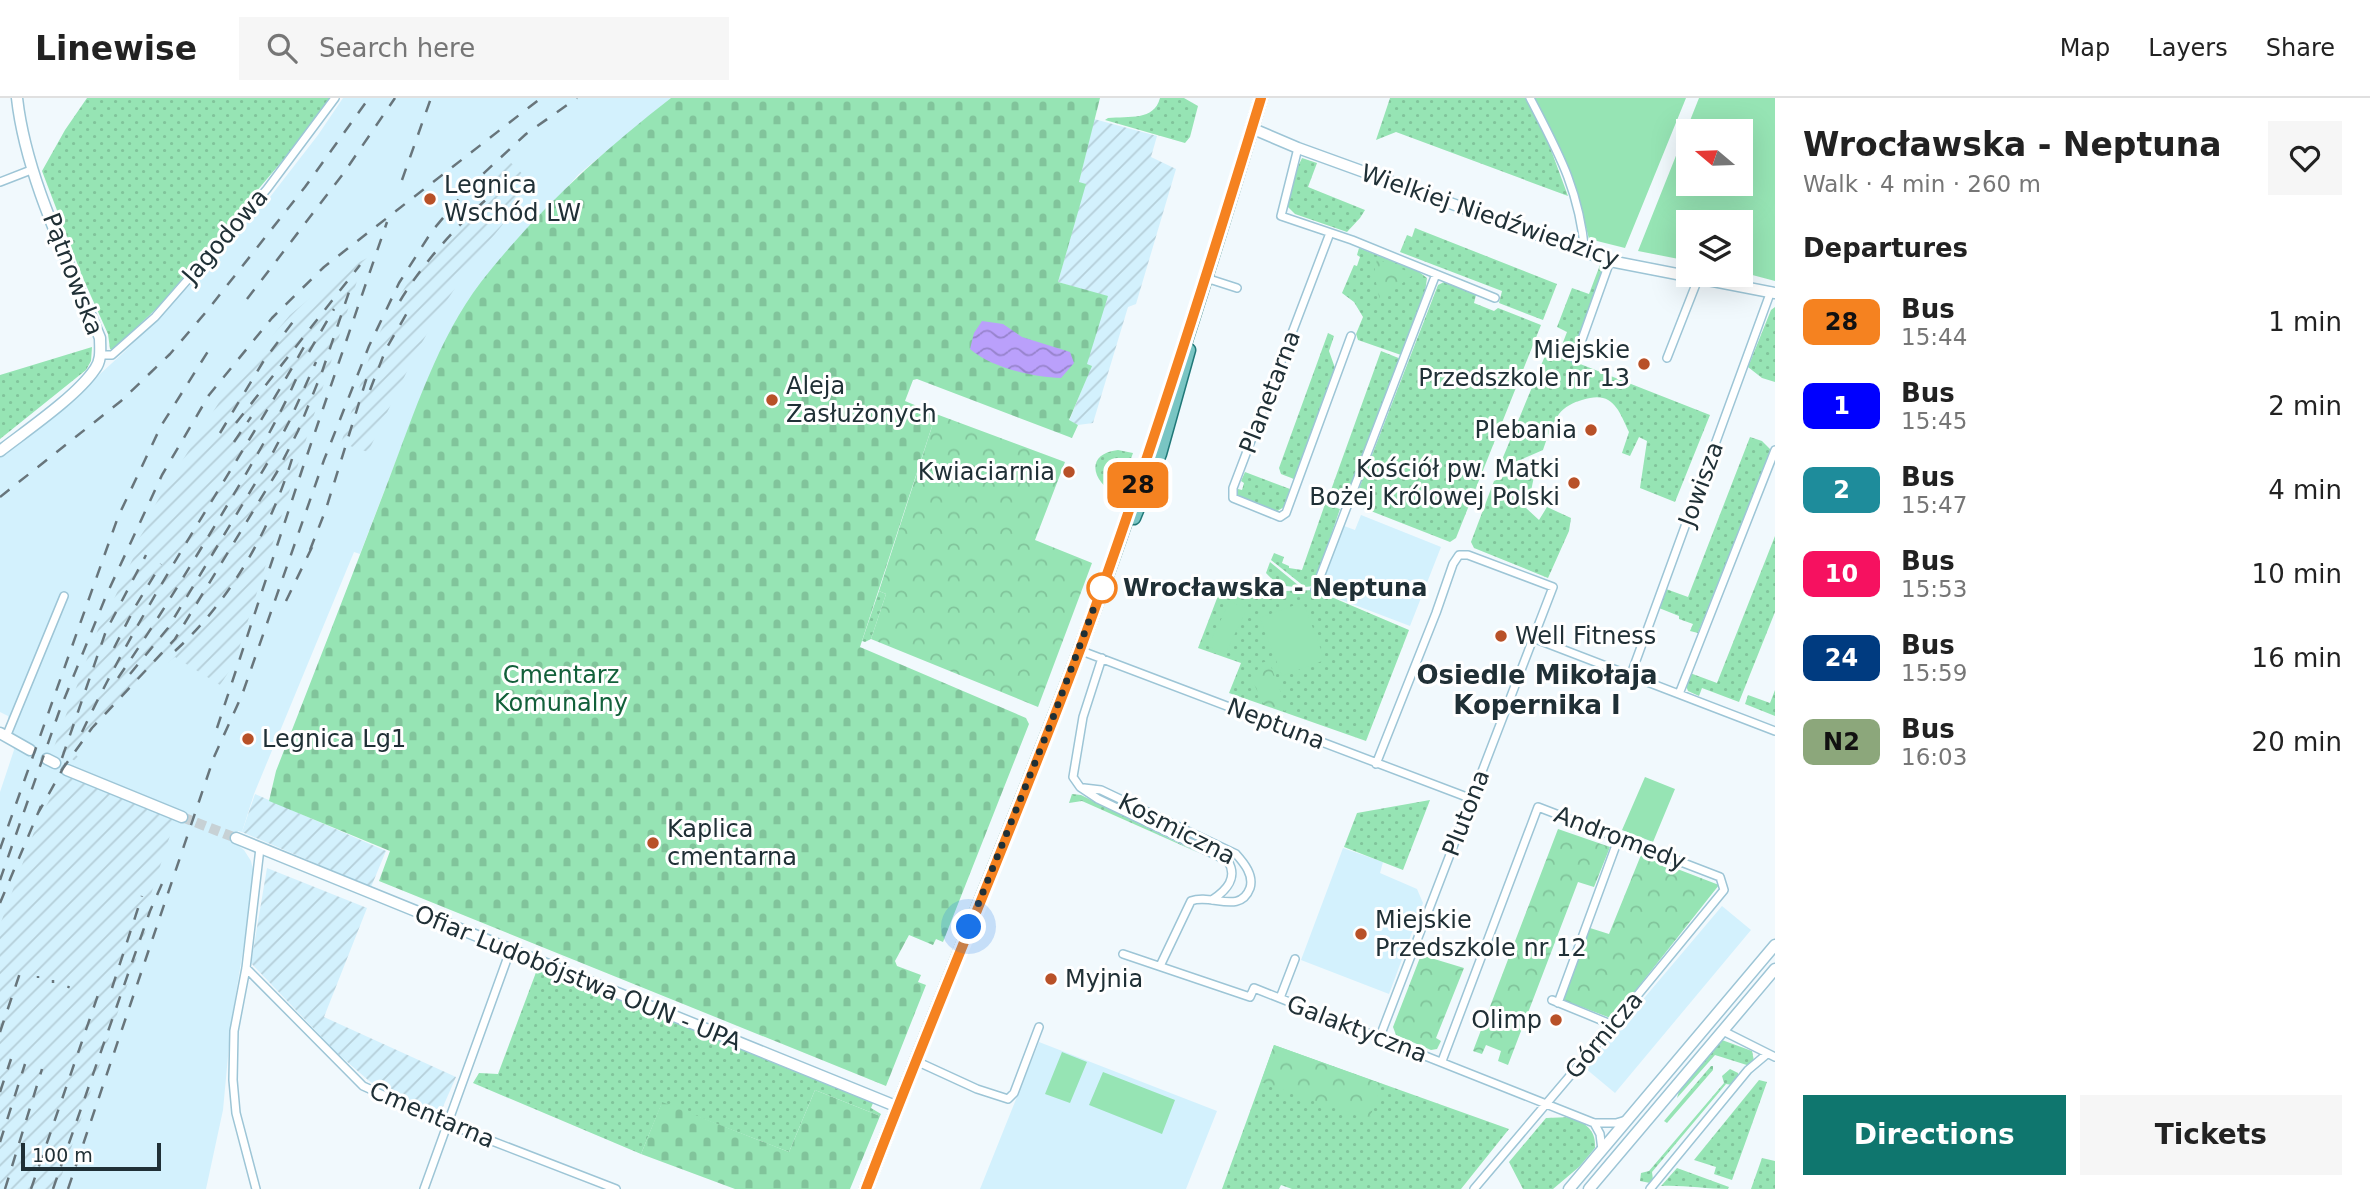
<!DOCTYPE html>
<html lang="en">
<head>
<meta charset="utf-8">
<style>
	body { margin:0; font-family:"DejaVu Sans",sans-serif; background:#f6f6f6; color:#222; height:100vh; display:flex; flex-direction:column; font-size:26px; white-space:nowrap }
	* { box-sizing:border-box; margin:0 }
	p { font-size:23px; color:#767676 }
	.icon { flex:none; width:38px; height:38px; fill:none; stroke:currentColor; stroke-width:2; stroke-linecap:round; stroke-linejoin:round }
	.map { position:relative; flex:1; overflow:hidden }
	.drawer { display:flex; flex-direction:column; background:#fff; width:595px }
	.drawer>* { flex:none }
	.badge { padding:0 14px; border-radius:10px; font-size:24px; line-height:46px }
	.needle { width:46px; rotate:289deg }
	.tools { position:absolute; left:1676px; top:21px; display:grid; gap:14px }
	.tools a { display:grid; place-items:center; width:77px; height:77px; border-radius:0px; background:#fff; box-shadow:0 7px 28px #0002; font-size:35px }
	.scale { position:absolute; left:21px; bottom:18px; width:140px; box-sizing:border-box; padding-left:7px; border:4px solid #203036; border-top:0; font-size:19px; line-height:24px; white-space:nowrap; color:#203036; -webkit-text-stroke:5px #fff; paint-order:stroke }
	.you { position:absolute; width:35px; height:35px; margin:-18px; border:5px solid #fff; border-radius:50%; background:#1a73e8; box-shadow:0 0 0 10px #1a73e833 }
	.map>.badge { position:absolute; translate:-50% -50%; box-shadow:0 0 0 4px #fff }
	h2 { padding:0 28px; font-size:26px; line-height:63px }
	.round { display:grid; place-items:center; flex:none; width:74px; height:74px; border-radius:0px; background:#f6f6f6 }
	.head { display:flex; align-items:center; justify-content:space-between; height:119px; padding:0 28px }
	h1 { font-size:33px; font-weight:800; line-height:52px }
	.button { display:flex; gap:14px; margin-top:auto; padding:14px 28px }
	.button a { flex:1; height:80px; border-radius:0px; background:#0f766e; color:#fff; font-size:28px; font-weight:800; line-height:80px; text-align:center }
	.button a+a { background:#f6f6f6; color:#222 }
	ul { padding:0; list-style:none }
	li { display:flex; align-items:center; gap:21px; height:84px; padding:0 28px }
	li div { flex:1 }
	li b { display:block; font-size:26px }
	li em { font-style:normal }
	li .badge { min-width:77px; font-weight:700; text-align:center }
	header { display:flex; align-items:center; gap:42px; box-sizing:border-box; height:98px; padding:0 35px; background:#fff; border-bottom:2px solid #e0e0e0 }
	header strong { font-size:33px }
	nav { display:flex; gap:38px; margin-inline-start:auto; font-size:24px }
	.search { width:490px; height:63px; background:#f6f6f6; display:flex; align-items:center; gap:18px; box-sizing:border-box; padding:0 24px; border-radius:0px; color:#767676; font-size:26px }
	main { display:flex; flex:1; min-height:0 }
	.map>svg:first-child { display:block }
</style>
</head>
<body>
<header>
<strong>Linewise</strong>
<div class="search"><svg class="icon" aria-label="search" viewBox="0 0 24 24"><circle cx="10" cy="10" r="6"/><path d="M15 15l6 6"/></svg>Search here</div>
<nav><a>Map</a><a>Layers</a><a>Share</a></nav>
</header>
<main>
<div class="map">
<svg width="1775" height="1091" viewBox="0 0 1775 1091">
	<defs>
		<pattern id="industrial-furrows" width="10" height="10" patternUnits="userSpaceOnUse" patternTransform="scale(1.75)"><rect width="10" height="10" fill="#d3f1fd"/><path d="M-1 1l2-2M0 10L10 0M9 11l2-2" fill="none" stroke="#b5cfd9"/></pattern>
		<pattern id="grass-dots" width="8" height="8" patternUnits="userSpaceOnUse" patternTransform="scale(1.75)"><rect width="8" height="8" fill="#96e4b4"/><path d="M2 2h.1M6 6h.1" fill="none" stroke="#81c49b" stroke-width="1.8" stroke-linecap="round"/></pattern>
		<pattern id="forest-crowns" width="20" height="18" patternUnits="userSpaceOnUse" patternTransform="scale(1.75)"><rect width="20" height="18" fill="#96e4b4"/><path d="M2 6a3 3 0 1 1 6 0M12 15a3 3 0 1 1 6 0" fill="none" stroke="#81c49b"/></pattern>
		<pattern id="cemetery-stones" width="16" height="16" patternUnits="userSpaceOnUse" patternTransform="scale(1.75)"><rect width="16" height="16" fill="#96e4b4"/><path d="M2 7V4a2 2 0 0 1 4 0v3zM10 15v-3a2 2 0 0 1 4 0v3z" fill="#81c49b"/></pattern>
		<pattern id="water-waves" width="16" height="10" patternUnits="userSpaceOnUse" patternTransform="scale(1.75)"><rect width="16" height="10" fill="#baa0fb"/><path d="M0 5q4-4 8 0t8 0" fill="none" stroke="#9783cc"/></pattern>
	</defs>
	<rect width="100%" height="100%" fill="#f1f9fd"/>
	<path fill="#d3f1fd" d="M343,0h328l-92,76 -98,109 -24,36 -31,64 -66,171 -6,-2 -100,242 -12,38 -4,-1 -2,13 8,6 7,11 3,13 -1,15 -22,135 -8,86 -17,79h-206v-397l14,-42 -6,-34 -8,-4v-256l65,-50 58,-53 78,-79 69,-77 48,-62z
		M1361,417l80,32 -31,79 -92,-35 26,-65 11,4z
		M1343,750l40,14 -3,11 37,16 6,14 -34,91 -88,-34z
		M1722,808l29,24 -136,163 -30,-25z
		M1039,944l178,69 -31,78h-206z"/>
	<path fill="url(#industrial-furrows)" d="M1094,21l63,17 -6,21 25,12 -40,135 -8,3 -35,116 -15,2 -9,-4 22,-54 -5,-3 21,-67 -49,-15 27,-97 -6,-3z
		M506,60l28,27 -65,82 -31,47 -24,43 -46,95 -27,-9 31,-94 18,-38 22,-35 28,-36 50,-48 -9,-10z
		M367,160l-9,20 -124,386 -14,21 -45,-28 -38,30 -28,28 -33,40 2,2 -3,4 -21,-14 46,-123 14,-25 20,-43 4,-16 16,-25 -3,-3 11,-19 66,-105 62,-73 51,-43z
		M63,675l112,47 -29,90 6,3 -95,276h-57v-264l37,-101z
		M255,696l131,57 -15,36 -129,-55z
		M267,770l100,40 -43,109 132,60 -14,32 -5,2 -58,-23 -11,-8 -31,-27 -86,-90z"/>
	<path fill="url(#grass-dots)" d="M87,0h243l-35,48 -135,159 -47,45 -3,-1 -2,-15 -26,-58 -40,-105 23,-41z
		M1160,0h24l14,8 -8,31 -5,6 -80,-23 3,-2c21,-2 46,3 52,-20z
		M1390,0h135l22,41 21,57 -172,-64 -20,8z
		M1302,60l15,5 -9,24 57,23 -5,8 -13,14 -52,-18 -8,-8 8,-33z
		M1415,130l142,56 -14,36 -44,-17 3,-12 -102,-39 7,-17 5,2z
		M1359,150l59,23 9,7 -2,14 -24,63 -43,-15 -2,-6 7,-17 -9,-15 -12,-9 12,-28 3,1 3,-9 -3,-2z
		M1600,167l7,2 -34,88 -13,-5 7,-18 -10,-5 15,-39 17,6z
		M1446,183l30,14 -2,8 20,8 4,-3 43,17 -85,213 -6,4 -97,-38 85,-219z
		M1775,209v75l-13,-4 -14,-11 23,-57z
		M1328,235l6,3 -5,15 6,17 -41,111 -13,-5 -2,-6z
		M92,249l-1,14 -5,9 -86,69v-64z
		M1381,253l20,8 -53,137 -17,-6z
		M1547,253l163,64 -35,87 -35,-14 7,-47 -8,-4 -9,19 -8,-3 7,-21c-11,-24 -17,-42 -47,-32 -8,2 -18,7 -23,14 -7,10 -12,24 -16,36l-39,17h-5z
		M1750,339l12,4 9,9 -73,183 -8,-2 3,-7 -14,-5v-3l-20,-8 7,-19 22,8z
		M1118,352l15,3 -15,42c-25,-11 -35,-41 0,-45z
		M1537,364l-6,29 6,5 -11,12 13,12 8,-13 24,11 -2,13 -21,47 -74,-30 -3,-6 23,-61z
		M1245,374l45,17 -6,18 -8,5 -39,-16 1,-7 4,1 2,-7 -3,-2z
		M1325,406l15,5 -26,77 -9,1 -34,-27 3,-7 10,4 -2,6 7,3v2l13,2z
		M1775,438v76l-36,90 -37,-14 -3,8 -11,-5 -2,-5 4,-13 27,10z
		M1270,464l28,23 1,2c-16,0 -22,-2 -33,-14z
		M1224,482l29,12 62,-2 94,40 -43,111 -137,-48 12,-30 -43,-15z
		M879,493l7,3 -15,45 -6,3 -3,-1z
		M1775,592v26l-30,-12 3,-9 22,8z
		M1072,696l9,1 118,58 -117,-52 -13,2z
		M1430,702l-27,70 -59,-23 13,-34z
		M538,869l335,136 -2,5 10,6 -1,2 -65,-26 -26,62 -127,-49 -21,51 -168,-71 6,-10 19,1z
		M1722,942l30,11 2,10 -4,5 -35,-11 -38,43 2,-7z
		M1274,947l235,84 -48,60h-169l-11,-4 -2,4h-57z
		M1711,968h2v4l-46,53 -3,-2z
		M1730,971l8,4v5l-6,7 -6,-1 -74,88 1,8 -3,3 -10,-2 1,-8 8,-2 75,-88 -2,-7z
		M1759,982l8,2 -35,98 -18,-6 2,-7 -22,-7z
		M1572,1019c15,8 24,13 23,31l-16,19 -26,22h-30l-14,-27 37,-44z
		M1762,1060l13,3v28h-24z
		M1677,1070l52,19 -1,2c-23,0 -44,-4 -67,-3z"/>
	<path fill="url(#forest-crowns)" d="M1377,161l37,15 -34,27 -6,-28z
		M936,316l129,48 -30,78 57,23 -54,144 -167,-68 15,-45 -7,-3z
		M1269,563l18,48 -2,2 -22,-8 -10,-21 7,-19z
		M1558,731l52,18 -16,40 -16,-5 -70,183 -10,-4 3,-10 -15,-6 -4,9 -9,-3z
		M1641,757l78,30 -106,134 -50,-19 27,-72 19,6z
		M1421,857l43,13 -28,70 5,3 -4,8 -6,1 -35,-15 -3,-8z
		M1274,947l108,39 -13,36 -108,-38z"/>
	<path fill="url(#cemetery-stones)" d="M671,0h429l-21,84 7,2 -28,98 50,14 -21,68 5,2 -23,54 9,5 -6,13 -155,-59 -4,1 -8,21 31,13 -76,233 166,71 3,6 -86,218 -7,-3 -3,6 -24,-10 -14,26 2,5 24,9 -3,7 8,3 -40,101 -507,-205 11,-30 -121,-50 7,-30c38,-97 76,-195 113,-292 25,-65 49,-141 92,-197 55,-70 120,-130 190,-184z
		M815,992l65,26 -30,73h-115l-94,-35 21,-52 127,50z"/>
	<path fill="#96e4b4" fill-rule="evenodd" d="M1533,0h153l-61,150 -36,-9 -14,-54 -12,-30z
		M1699,0h76v183l-34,-9v-50h-52v39l-51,-10zM1689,33h52v53h-52z
		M1230,503l17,8 -22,45 -17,-8z
		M1303,504l22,58 -43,16 -22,-58z
		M1645,679l30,12 -22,53 -31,-12z
		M1062,954l25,10 -17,41 -25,-9z
		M1103,974l72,28 -13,34 -73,-29z"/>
	<path fill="url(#water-waves)" d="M982,223l21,3 19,13 48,15 4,11 -13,15c-28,-1 -69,-10 -91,-29l4,-16z"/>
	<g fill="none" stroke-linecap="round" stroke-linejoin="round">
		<path stroke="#c7d1d5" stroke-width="10" stroke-dasharray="10 5" stroke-linecap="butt" d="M182,719l54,21"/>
		<g stroke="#9dc5d6" stroke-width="10">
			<path id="street" d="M1530,0c29,56 49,91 55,155
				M1298,50l-17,68 71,24 143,58
				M0,84l31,-12
				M1330,135l-97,255v10l47,19 6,-4 65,-177
				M1206,180l31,10
				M101,257h11l43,-38 112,-128 68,-91
				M1667,260l31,-79
				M1575,261l35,-98
				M1315,492l121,-316
				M1533,540l242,93
				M1079,552l393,149
				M1102,560l-19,59 -10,60 7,10 18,12 130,62c10,17 -1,29 -16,39
				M1630,579l141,-386
				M1679,596l96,-244
				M6,639l58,-141
				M1376,666l60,-151 17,-49 6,-9h9l85,32 -174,452
				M1084,690l17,2 135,64c8,9 18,21 14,34 -10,27 -39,5 -59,13l-31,65
				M1123,856l127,43 4,-9 340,135h22l10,-3
				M246,870l117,118 85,38 168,65
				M1280,900l15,-39
				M1552,902l61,25
				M1558,905l61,-166
				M1723,933l52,26
				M916,963l61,28 31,10 6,-6 25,-66
				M1442,963l96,-254 182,70 4,13 -111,135 -139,164
				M1594,1025l6,11 2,16
				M256,1091l-20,-76 -3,-33 1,-49 12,-63 14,-120
				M424,1091l86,-238
				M1650,1091l98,-119 19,-16"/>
		</g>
		<g stroke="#9dc5d6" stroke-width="13">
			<path id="secondary" d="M1251,30l47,20 312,113 165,32
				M0,353c27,-21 77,-55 95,-82 7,-9 5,-21 5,-31 -31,-76 -74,-159 -83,-240
				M0,635l30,17
				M47,661l8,4
				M67,672l115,47
				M236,740l662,269
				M1569,1091l206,-244
				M1589,1091l186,-220"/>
		</g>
		<g stroke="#207878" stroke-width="15">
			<path id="primary" d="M1134,420l26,-64 29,-104
				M866,1091c68,-180 145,-357 213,-537 68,-182 126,-368 182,-554"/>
		</g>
		<use href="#street" stroke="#fff" stroke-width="7"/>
		<use href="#secondary" stroke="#fff" stroke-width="10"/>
		<use href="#primary" stroke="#79c5c3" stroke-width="12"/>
		<path stroke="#68757b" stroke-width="2.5" stroke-dasharray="12 12" stroke-linecap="butt" d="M402,82l29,-82
			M247,201l96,-125 52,-76
			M400,203c25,-41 57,-75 92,-107
			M309,254l25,-43
			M370,292l16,-41 21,-36
			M236,325l124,-158
			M220,335l43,-71 32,-43
			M234,344l17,-25
			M0,399l121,-96 49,-47 36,-42 99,-125 64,-89
			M310,452l16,-41 41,-132
			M286,503l29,-60
			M114,550l21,-41 26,-43
			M175,553c56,-51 95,-121 117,-192
			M130,576l38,-46 100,-166 22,-42 26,-58
			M118,580c36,-52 68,-105 101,-159 28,-47 56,-92 78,-142
			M217,630l85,-258 85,-248
			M82,634c65,-137 153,-262 227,-394
			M62,660l44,-127 40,-76
			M61,673l31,-43 83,-89 102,-167 21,-41 24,-59 27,-80
			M37,717l29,-52
			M0,751l118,-332 43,-91 51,-81
			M0,782l59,-168 47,-116 56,-121 47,-80 63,-77 52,-51 217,-169
			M0,805l41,-97
			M38,880v-2
			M53,885v-3
			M68,890l1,-2
			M112,890l30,-92
			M0,934l21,-62
			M0,994l11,-33
			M0,1044l25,-78
			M5,1091l37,-120
			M31,1091l67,-194
			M53,1091l97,-278 14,-32
			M68,1091l146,-432 28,-62 82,-235 45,-114 30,-63 33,-52 38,-45 56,-52 51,-36"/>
	</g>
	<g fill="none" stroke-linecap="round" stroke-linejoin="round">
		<g stroke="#fff" stroke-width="16">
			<path id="line" d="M866,1091c69,-182 147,-360 215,-542 66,-181 124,-365 180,-549"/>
		</g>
		<use href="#line" stroke="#f58220" stroke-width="10"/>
		<path stroke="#203036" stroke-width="7" stroke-dasharray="0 12.6" d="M969,829l82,-204 51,-137v2"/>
	</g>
	<g fill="#b85128" stroke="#fff" stroke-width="2.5">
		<circle cx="430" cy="101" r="7"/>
		<circle cx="1644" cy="266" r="7"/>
		<circle cx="772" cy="302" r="7"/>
		<circle cx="1591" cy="332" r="7"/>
		<circle cx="1069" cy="374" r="7"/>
		<circle cx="1574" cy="385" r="7"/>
		<circle cx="1501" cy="538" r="7"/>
		<circle cx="248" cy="641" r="7"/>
		<circle cx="653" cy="745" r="7"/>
		<circle cx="1361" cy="836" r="7"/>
		<circle cx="1051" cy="881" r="7"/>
		<circle cx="1556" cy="922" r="7"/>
	</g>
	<circle fill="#fff" stroke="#f58220" stroke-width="3.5" cx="1102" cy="490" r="14"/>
	<g text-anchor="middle" stroke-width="6" stroke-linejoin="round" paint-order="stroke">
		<g font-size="24" fill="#203036" stroke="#fff" text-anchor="start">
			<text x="444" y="95">Legnica<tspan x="444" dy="28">Wschód LW</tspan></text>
			<text x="1630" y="260" text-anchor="end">Miejskie<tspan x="1630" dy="28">Przedszkole nr 13</tspan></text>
			<text x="786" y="296">Aleja<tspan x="786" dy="28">Zasłużonych</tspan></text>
			<text x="1577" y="340" text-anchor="end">Plebania</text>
			<text x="1560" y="379" text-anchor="end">Kościół pw. Matki<tspan x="1560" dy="28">Bożej Królowej Polski</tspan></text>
			<text x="1055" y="382" text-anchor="end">Kwiaciarnia</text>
			<text x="1515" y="546">Well Fitness</text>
			<text x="262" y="649">Legnica Lg1</text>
			<text x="667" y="739">Kaplica<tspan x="667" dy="28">cmentarna</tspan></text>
			<text x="1375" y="830">Miejskie<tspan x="1375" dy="28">Przedszkole nr 12</tspan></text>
			<text x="1065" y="889">Myjnia</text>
			<text x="1542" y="930" text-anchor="end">Olimp</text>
		</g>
		<g font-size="24" fill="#203036" stroke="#fff">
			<text transform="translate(1490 118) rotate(19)" y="8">Wielkiej Niedźwiedzicy</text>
			<text transform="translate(225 138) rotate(-49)" y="8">Jagodowa</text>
			<text transform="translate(73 176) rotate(69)" y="8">Pątnowska</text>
			<text transform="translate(1270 294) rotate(-69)" y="8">Planetarna</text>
			<text transform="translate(1701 386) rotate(-70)" y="8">Jowisza</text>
			<text transform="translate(1276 626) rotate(21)" y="8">Neptuna</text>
			<text transform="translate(1466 715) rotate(-69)" y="8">Plutona</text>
			<text transform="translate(1177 731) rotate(27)" y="8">Kosmiczna</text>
			<text transform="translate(1620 740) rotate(21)" y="8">Andromedy</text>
			<text transform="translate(578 880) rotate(22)" y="8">Ofiar Ludobójstwa OUN - UPA</text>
			<text transform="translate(1357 931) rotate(21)" y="8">Galaktyczna</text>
			<text transform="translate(1604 937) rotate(-50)" y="8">Górnicza</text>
			<text transform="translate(432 1017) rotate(23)" y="8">Cmentarna</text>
		</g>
		<g font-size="24" font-weight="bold" fill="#203036" stroke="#fff" text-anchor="start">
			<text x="1123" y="498">Wrocławska - Neptuna</text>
		</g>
		<g font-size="24" fill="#12603a" stroke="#fff">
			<text x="561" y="585">Cmentarz<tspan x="561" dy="28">Komunalny</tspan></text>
		</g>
		<g font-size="26" font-weight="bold" fill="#203036" stroke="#fff">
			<text x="1537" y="586">Osiedle Mikołaja<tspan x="1537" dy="30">Kopernika I</tspan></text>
		</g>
	</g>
</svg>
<div class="tools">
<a><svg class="needle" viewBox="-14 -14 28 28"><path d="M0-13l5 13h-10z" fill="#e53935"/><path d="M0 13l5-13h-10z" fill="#767676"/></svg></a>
<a><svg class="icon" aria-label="layers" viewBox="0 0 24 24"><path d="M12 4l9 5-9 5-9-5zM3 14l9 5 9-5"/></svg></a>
</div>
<div class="scale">100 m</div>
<div class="you" style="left:969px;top:829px"></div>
<b class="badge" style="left:1138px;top:387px;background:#f58220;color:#111">28</b>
</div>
<section class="drawer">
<div class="head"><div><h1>Wrocławska - Neptuna</h1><p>Walk · 4 min · 260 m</p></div><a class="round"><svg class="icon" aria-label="heart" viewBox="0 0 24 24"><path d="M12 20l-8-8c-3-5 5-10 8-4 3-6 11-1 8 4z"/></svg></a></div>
<h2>Departures</h2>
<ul>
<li><span class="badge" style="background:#f58220;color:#111">28</span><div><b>Bus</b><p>15:44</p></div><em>1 min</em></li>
<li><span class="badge" style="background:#00f;color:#fff">1</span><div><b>Bus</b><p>15:45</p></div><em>2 min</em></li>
<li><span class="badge" style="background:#1e8c9b;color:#fff">2</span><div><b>Bus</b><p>15:47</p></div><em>4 min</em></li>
<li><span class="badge" style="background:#f61160;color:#fff">10</span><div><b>Bus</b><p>15:53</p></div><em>10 min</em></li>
<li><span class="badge" style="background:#003b80;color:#fff">24</span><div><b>Bus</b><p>15:59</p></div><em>16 min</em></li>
<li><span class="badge" style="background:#8ca77b;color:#111">N2</span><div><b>Bus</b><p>16:03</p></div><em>20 min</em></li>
</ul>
<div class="button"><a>Directions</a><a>Tickets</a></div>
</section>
</main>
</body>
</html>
